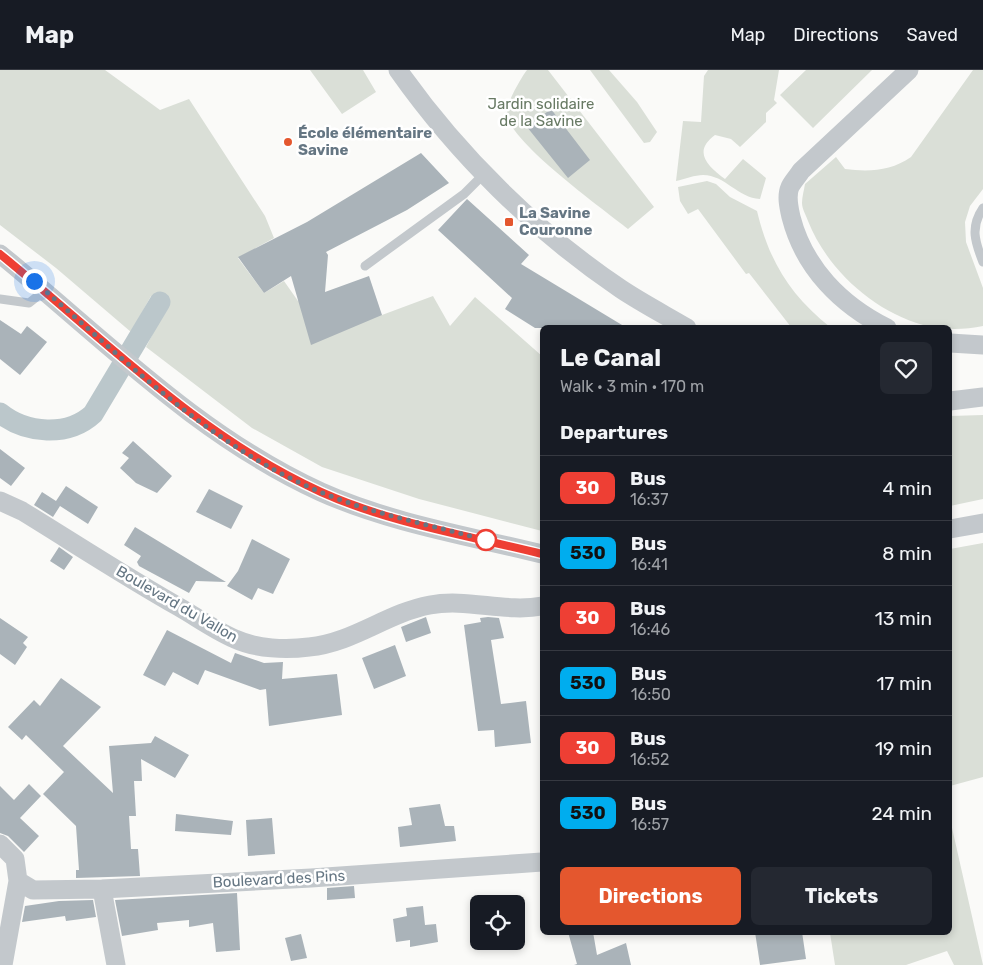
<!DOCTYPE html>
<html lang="en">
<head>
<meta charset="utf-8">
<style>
	body { margin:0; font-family:Rubik,sans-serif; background:#242831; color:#f1f3f6; height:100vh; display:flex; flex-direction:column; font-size:19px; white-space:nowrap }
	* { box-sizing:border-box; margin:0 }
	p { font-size:16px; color:#9ea1a6 }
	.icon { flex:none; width:28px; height:28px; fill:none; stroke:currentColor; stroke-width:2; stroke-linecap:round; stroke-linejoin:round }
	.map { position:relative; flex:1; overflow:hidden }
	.details { position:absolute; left:540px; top:255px; width:412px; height:610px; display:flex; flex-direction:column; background:#171b24; border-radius:8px; box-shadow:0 2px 8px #0003 }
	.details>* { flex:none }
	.badge { padding:0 10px; border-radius:8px; font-size:18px; line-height:32px }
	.fabs { position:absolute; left:470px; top:825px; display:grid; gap:10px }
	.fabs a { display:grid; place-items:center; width:55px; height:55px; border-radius:8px; background:#171b24; box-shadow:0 2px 8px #0003; font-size:25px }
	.you { position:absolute; width:25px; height:25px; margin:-12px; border:4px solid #fff; border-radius:50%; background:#1a73e8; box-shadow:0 0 0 8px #1a73e833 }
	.map>.badge { position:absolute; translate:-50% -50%; box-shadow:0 0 0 2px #fff }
	h2 { padding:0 20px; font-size:19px; line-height:45px }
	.round { display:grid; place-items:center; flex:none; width:52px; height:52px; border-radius:8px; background:#242831 }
	.overview { display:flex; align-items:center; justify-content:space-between; height:85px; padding:0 20px }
	h1 { font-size:24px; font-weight:700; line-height:38px }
	.action { display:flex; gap:10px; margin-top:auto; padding:10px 20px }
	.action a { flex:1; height:58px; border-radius:8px; background:#e4572e; color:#fff; font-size:20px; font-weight:700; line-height:58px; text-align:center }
	.action a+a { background:#242831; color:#f1f3f6 }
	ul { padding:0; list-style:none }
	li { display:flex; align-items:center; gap:15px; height:65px; padding:0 20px; border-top:1px solid #363941 }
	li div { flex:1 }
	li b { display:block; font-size:19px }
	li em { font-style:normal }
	li .badge { min-width:55px; font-weight:700; text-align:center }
	header { display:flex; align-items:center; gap:30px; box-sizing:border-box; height:70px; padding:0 25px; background:#171b24; border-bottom:1px solid #363941 }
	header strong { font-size:24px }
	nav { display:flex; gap:28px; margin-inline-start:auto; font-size:18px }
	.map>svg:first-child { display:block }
</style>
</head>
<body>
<header>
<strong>Map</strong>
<nav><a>Map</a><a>Directions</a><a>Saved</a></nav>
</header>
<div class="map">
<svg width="983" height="895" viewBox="0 0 983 895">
	<rect width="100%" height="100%" fill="#fafaf8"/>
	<path fill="#dadfd7" d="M0,0h105l55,40 29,-11 76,117 9,22 -36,20 26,35 20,-12 14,20 84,14 51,-19 17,30 25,-29 67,59v175l-123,-32 -97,-32 -70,-39 -106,-81 21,-41 -16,-10 -20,36 -75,-64 -56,-43z
		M310,0h53l13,22 -34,22z
		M527,0h21l106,137 -26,22c-25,-20 -117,-86 -121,-114 -2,-10 14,-37 20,-45z
		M590,0h19l28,32 20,30 -7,10 -6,1z
		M708,0h71l-5,30 3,3 -11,10v9l-26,25 -9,-8 -16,-4c-23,17 -7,31 10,44l18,-20 23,19 -6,21c-22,-1 -35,-24 -57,-24 -8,0 -18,4 -27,6l7,-60 18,1 3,-46z
		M806,0h66l-59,58 -33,-33z
		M973,0h10v119l-13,17 -5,16 1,20 17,46v38c-19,4 -42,4 -60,-1 -50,-14 -96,-56 -115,-104 -2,-6 -6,-12 -6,-18 0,-6 2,-13 3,-19l31,-27 9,12c24,3 46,2 66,-12z
		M707,111l9,3 14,13 27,14c12,50 33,84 73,116h-39l-42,-54 -3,1 -48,-65 -10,5 -8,-13 -2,-14z
		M983,345v84l-33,7v-90z
		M983,473v234l-33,9v-237z
		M950,749l33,146h-29l-7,-14 -41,14h-71l-5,-32 120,-1z"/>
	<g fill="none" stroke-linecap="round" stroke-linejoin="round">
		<path stroke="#bbc7cb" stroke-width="21" d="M0,343c26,21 68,24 93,1l67,-112"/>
	</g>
	<path fill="#aab3b9" d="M551,39l39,51 -22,18 -41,-51z
		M421,83l28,30 -42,27 -81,42 2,3 -3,37 44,-16 13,39 -71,30 -20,-69 -27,17 -26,-36 69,-35z
		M467,129l62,56 -8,9 106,64h-92l-30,-19 7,-11 -74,-68z
		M0,250l21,14 6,-8 20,16 -27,33 -20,-16z
		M133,371l39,35 -15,17 -21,-10 -16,-15 9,-10 -7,-5z
		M0,379l25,19 -14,18 -11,-8z
		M66,416l32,21 -10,17 -28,-18 -7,11 -19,-12 8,-13 14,9z
		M209,419l34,17 -12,23 -35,-17z
		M135,457l61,37 30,18 -30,-1 -7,12 -50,-27 -2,-4 4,-6 -17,-11z
		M252,469l38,20 -17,35 -15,-6 -6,12 -25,-14 11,-15z
		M59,477l14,10 -9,13 -14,-9z
		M426,547l5,16 -25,9 -5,-15z
		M488,547l11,1 5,20 -13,2 10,64 25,-3 5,42 -36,4 -1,-17 -16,1 -14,-106 17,-3 -1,-4z
		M0,548l28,19 -5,6 4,4 -12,18 -15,-11z
		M167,560l64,33 4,-10 29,10 19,-1 -1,17 55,-5 5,41 -73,11 -3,-37 -6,1 -55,-20 -7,15 -25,-13 -8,14 -22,-11z
		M395,575l11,31 -32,13 -12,-31z
		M61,608l40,29 -38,39 50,47 -4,-47 42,-3 4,-7 34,19 -14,23 -34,-19 1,22h-8l2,35h-7l2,33h7l2,27 -64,2v-8h3l-3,-44 -33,-32 21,-22 -38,-37 -4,5 -14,-13 26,-27 6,6z
		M29,714l12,12 -21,22 19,18 -15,16 -16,-16 -8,-3v-47l14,14z
		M440,734l5,22h9l2,15 -56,6 -2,-20 14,-2 -3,-17z
		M176,744l57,7 -2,14 -56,-4z
		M272,748l3,36 -27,2 -2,-36z
		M354,816l1,12 -28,2v-12z
		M237,823l3,57 -24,2 -3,-29 -24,4v-7l-32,3 1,7 -36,6 -7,-36z
		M93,830l3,17 -30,4 -1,-5 -43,6 3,-16 34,-5z
		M423,836l2,19 11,-1 2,18 -28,5v-7l-14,2 -3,-23 14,-3 -1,-8z
		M568,862h25l4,23 29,-12 5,22h-57l3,-1z
		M755,862h47l4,27 -46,6z
		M301,864l6,24 -16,3 -6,-23z"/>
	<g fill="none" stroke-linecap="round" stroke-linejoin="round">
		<path stroke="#c3c8cc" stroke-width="9" d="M983,138c-13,19 -8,34 0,54
			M365,196l99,-72 20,-20
			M0,229l29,4 15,-12"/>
		<path stroke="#c3c8cc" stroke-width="19" d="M398,0c60,85 137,161 223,219 21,14 44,26 66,39
			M0,184c103,84 198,182 321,238 69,31 148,44 221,62
			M887,258c-46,-23 -83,-60 -96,-111 -2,-9 -5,-21 -1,-30 3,-6 8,-11 11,-16l108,-101
			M950,273l33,2
			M950,331l33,-4
			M0,431l22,10c52,32 104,66 157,96 19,11 37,24 56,32 22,10 51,11 74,8 44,-4 78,-34 121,-42 37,-7 76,8 112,1
			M950,459l33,-6
			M0,774l15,15 3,22 -15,84
			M18,811l15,9 69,-1 209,-11 231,-16
			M102,819l14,76"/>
	</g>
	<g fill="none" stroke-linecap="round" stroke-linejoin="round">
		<g stroke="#fff" stroke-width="11">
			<path id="line" d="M0,184c103,84 198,182 321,238 68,31 149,44 221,62"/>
		</g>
		<use href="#line" stroke="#ee3f34" stroke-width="8"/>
		<path stroke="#657683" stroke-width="5" stroke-dasharray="0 9" d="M34,211c89,77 178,167 289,212 53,22 108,32 163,47"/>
	</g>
	<g fill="#e4572e" stroke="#fff" stroke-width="2">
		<circle cx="288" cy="72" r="5"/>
		<rect x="504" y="147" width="10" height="10" rx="2.5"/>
	</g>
	<circle fill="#fff" stroke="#ee3f34" stroke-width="2.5" cx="486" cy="470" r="10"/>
	<g text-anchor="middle" stroke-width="5" stroke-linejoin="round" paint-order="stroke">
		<g font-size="15" fill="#687a64" stroke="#fff">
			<text x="541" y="39">Jardin solidaire<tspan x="541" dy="17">de la Savine</tspan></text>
		</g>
		<g font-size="15" font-weight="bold" fill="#657683" stroke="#fff" text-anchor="start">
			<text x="298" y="68">École élémentaire<tspan x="298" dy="17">Savine</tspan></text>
			<text x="519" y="148">La Savine<tspan x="519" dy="17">Couronne</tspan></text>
		</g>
		<g font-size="15" fill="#657683" stroke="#fff">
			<text transform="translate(177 534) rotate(30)" y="5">Boulevard du Vallon</text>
			<text transform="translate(279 809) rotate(-3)" y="5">Boulevard des Pins</text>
		</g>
	</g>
</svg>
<div class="fabs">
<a><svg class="icon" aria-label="locate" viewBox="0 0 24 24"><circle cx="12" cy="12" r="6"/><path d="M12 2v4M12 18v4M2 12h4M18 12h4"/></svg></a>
</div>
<div class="you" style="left:34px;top:211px"></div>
<section class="details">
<div class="overview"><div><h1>Le Canal</h1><p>Walk · 3 min · 170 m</p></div><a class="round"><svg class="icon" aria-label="heart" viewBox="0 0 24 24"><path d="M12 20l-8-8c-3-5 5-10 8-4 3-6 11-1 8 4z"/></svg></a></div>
<h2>Departures</h2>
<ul>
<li><span class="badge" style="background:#ee3f34;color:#fff">30</span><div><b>Bus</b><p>16:37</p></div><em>4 min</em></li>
<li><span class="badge" style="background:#00adee;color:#111">530</span><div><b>Bus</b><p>16:41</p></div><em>8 min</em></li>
<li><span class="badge" style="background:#ee3f34;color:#fff">30</span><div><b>Bus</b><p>16:46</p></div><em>13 min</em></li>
<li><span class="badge" style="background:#00adee;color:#111">530</span><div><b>Bus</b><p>16:50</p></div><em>17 min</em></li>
<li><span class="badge" style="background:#ee3f34;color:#fff">30</span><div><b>Bus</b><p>16:52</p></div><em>19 min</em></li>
<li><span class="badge" style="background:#00adee;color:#111">530</span><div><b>Bus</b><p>16:57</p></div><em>24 min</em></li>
</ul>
<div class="action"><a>Directions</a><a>Tickets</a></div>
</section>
</div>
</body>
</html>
